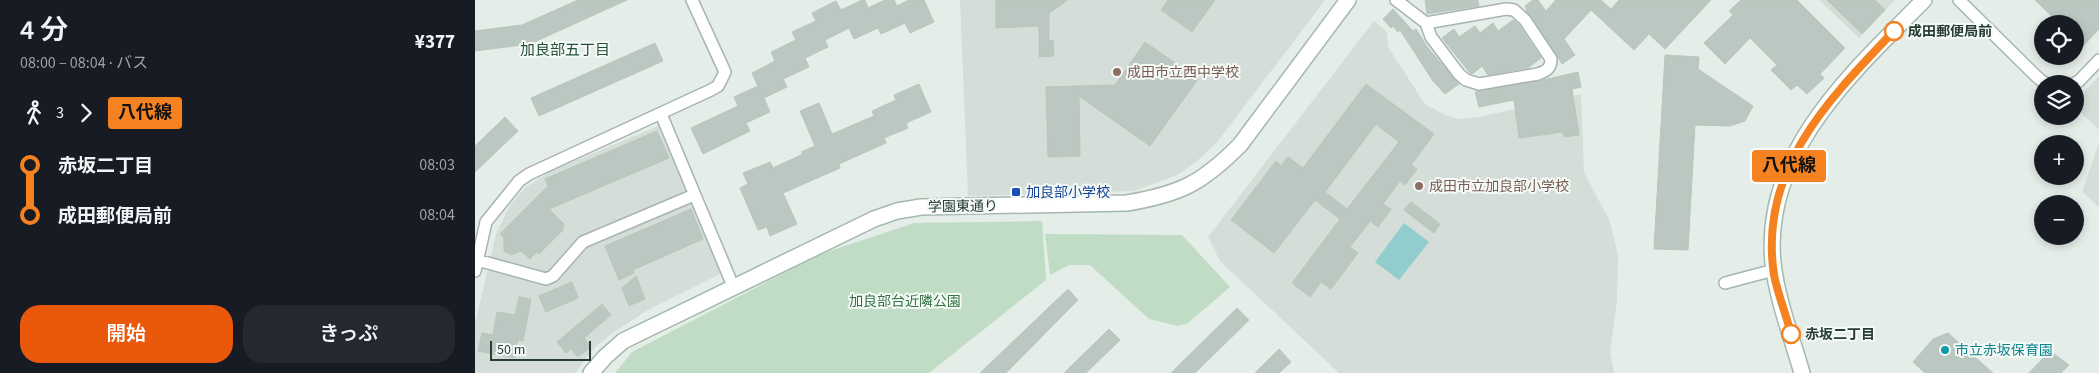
<!DOCTYPE html>
<html lang="ja">
<head>
<meta charset="utf-8">
<style>
	body { margin:0; font-family:"Source Sans 3","Noto Sans JP",sans-serif; background:#242831; color:#f1f3f6; height:100vh; display:flex; flex-direction:column; font-size:19px; white-space:nowrap }
	* { box-sizing:border-box; margin:0 }
	p { font-size:16px; color:#9ea1a6 }
	.icon { flex:none; width:28px; height:28px; fill:none; stroke:currentColor; stroke-width:2; stroke-linecap:round; stroke-linejoin:round }
	.map { position:relative; flex:1; overflow:hidden }
	.drawer { display:flex; flex-direction:column; background:#171b24; width:475px }
	.drawer>* { flex:none }
	.badge { padding:0 10px; border-radius:4px; font-size:18px; line-height:32px }
	.controls { position:absolute; left:1559px; top:15px; display:grid; gap:10px }
	.controls a { display:grid; place-items:center; width:50px; height:50px; border-radius:50%; background:#171b24; box-shadow:0 2px 8px #0003; font-size:25px }
	.scale { position:absolute; left:15px; bottom:12px; width:101px; box-sizing:border-box; padding-left:5px; border:2px solid #263e34; border-top:0; font-size:14px; line-height:18px; white-space:nowrap; color:#263e34; -webkit-text-stroke:4px #f6faf7; paint-order:stroke }
	.map>.badge { position:absolute; translate:-50% -50%; box-shadow:0 0 0 2px #fff }
	.legs { display:flex; align-items:center; gap:8px; height:55px; padding:0 20px; font-size:16px }
	.legs p { margin-inline-start:auto }
	.headline { display:flex; align-items:center; justify-content:space-between; height:85px; padding:0 20px }
	h1 { font-size:28px; font-weight:600; line-height:38px }
	.action { display:flex; gap:10px; margin-top:auto; padding:10px 20px }
	.action a { flex:1; height:58px; border-radius:20px; background:#ea580c; color:#fff; font-size:20px; font-weight:600; line-height:58px; text-align:center }
	.action a+a { background:#242831; color:#f1f3f6 }
	ul { padding:0 20px; list-style:none }
	li { display:flex; align-items:center; gap:18px; height:50px; font-size:19px }
	li i { display:grid; place-items:center; width:8px; height:100%; margin:0 6px; background:currentColor }
	li i::after { content:''; width:12px; height:12px; margin:-6px; border:4px solid; border-radius:50%; background:#171b24 }
	li p { margin-inline-start:auto }
	li:first-child i { background:linear-gradient(#0000 50%,currentColor 0) }
	li:last-child i { background:linear-gradient(currentColor 50%,#0000 0) }
	main { display:flex; flex:1; min-height:0 }
	.map>svg:first-child { display:block }
</style>
</head>
<body>
<main>
<section class="drawer">
<div class="headline"><div><h1>4 分</h1><p>08:00 – 08:04 · バス</p></div><b>¥377</b></div>
<div class="legs"><svg class="icon" aria-label="walk" viewBox="0 0 24 24"><circle cx="13" cy="4" r="2"/><path d="M13 8l-2 6 4 7M11 14l-3 7M7 12l3-4h3l4 4"/></svg>3<svg class="icon" aria-label="forward" viewBox="0 0 24 24"><path d="M9 5l7 7-7 7"/></svg><b class="badge" style="background:#f58220;color:#111">八代線</b></div>
<ul>
<li><i style="color:#f58220"></i><b>赤坂二丁目</b><p>08:03</p></li>
<li><i style="color:#f58220"></i><b>成田郵便局前</b><p>08:04</p></li>
</ul>
<div class="action"><a>開始</a><a>きっぷ</a></div>
</section>
<div class="map">
<svg width="1624" height="373" viewBox="0 0 1624 373">
	<rect width="100%" height="100%" fill="#e5ede9"/>
	<path fill="#d4ddd7" d="M485,0h365l-107,141 -22,21 -19,13 -43,16 -166,5z
		M1344,0h76l-36,38z
		M899,21l13,11 1,15 37,57 20,11 14,4 20,-2 102,-23 3,78 26,50 8,33 -1,46 -7,51 4,21h-275l-119,-112 -12,-24z
		M1624,76v54l-24,-23v-6z
		M183,126l64,147 -76,38 -33,22 -19,15 -19,25h-100v-49l21,-90 14,-29 15,-17 24,-16z
		M1624,143v64l-17,-15z"/>
	<path fill="#c0dcc4" d="M567,221l4,59 -117,93h-314l17,-21 189,-98 93,-31z
		M570,234l137,1 48,52 -42,36 -10,3 -29,-7 -59,-54h-21l-19,10z"/>
	<path fill="#92cdcd" d="M929,223l25,19 -30,38 -24,-18z"/>
	<path fill="#bbc8c1" stroke="#b8c6be" fill-rule="evenodd" d="M103,0h49l-97,44 -55,7v-20l47,-6z
		M387,0h3l3,8 17,-8h9l3,6 12,-6h15l10,22 -24,11 -5,-10 -24,11 -3,-6 -24,11 -5,-11 -24,12 3,7 -23,11 4,9 -26,12 4,8 -23,11 6,14 -24,11 4,8 -47,23 -12,-26 47,-22 -4,-9 24,-11 -6,-13 23,-12 -4,-9 25,-12 -4,-8 24,-11 -4,-8 24,-12 5,9z
		M521,0h72l-19,13v28l4,-1 1,16 -15,1v-31l-43,2z
		M693,0h47l-23,32 -31,-22z
		M950,0h53l1,6 -52,8z
		M1058,0h5l8,11 10,-11h45l10,9 8,-9h92l-46,49 -16,-15 -15,16 -43,-40 -27,29 11,16 -13,9 -31,-48 -5,-5 1,-1 -2,-4z
		M1266,0h56l48,48 -25,26 4,4 -17,16 -10,-9 -6,5 -20,-20 6,-5 -27,-27 -25,26 -21,-21 29,-28 -4,-4z
		M1352,0h48l10,10 -23,24z
		M1560,0h64v29l-16,17 -8,-8v-14h-15z
		M918,9l20,22 3,-2 12,19 31,36 -14,10 -12,-13 -33,-51 -2,2 -5,-6 -2,2 -8,-9z
		M1038,20l6,5 22,33 -13,10 -40,7 -6,-9 -10,8 -2,-1 -28,-35 12,-9 5,8 16,-11 5,7 13,-10 5,8z
		M670,42l53,37 -48,67 -71,-50 1,60 -32,1 -2,-70 69,-2z
		M180,43l8,18 -124,55 -8,-18z
		M1190,55l34,2 -1,12 55,37 -8,15 -15,5 -35,-1 -7,125 -34,-1z
		M1103,72l3,15 -9,2 7,46 -15,2 -1,-5 -44,6 -5,-38 -35,7 -4,-15 64,-11z
		M444,84l12,28 -25,11 2,5 -24,10 2,5 -47,21 1,4 -57,25 14,31 -27,12 -3,-9 -9,3 -18,-42 8,-4 -5,-11 27,-11 3,6 30,-14 -2,-2 14,-6 -15,-35 19,-8 13,31 42,-18 -2,-5 24,-11 -2,-5z
		M891,84l68,50 -23,31 6,4 -12,16 -5,-4 -17,23 8,5 -13,18 -8,-6 -20,26 8,6 -27,36 -10,-7 -11,15 -18,-14 48,-64 -25,-19 -41,53 -43,-33 45,-59 5,5 7,-9 15,11zM901,124l23,18 -52,67 -22,-17z
		M30,117l13,14 -43,41v-26z
		M182,131l12,27 -120,51 15,15 -1,6 -24,24 -2,-2 -7,7 -9,-8 -10,4 -7,-4v-13l-4,-4 48,-48 -3,-7z
		M936,202l29,22 -6,9 -30,-23z
		M216,209l12,30 -70,31 1,3 -15,7 -14,-34z
		M161,276l9,23 -16,7 -7,-18z
		M97,282l6,16 -32,14 -7,-16z
		M593,289l10,11 -72,73h-26z
		M44,297l12,2 -8,42 -5,-1 -4,18 -36,-7 4,-18 11,2 4,-23 18,3z
		M127,304l9,11 -27,23 7,9 -13,10 -7,-8 -5,4 -9,-11z
		M762,308l12,12 -54,53h-24z
		M634,329l11,11 -34,33h-22z
		M1473,333l45,40h-68l-12,-11 20,-23z
		M804,349l12,13 -12,11h-24z
		M1575,351l19,14 -8,8h-32z"/>
	<g fill="none" stroke-linecap="round" stroke-linejoin="round">
		<g stroke="#a8b5af" stroke-width="14">
			<path id="street" d="M921,0l30,23 5,14 28,37 7,6 13,4 59,-10c8,-3 13,-5 13,-15l-26,-39 -11,-10 -8,-1 -80,14
				M1484,0l77,76 7,6 5,2
				M1598,84l6,-3 20,-21
				M186,114l72,172
				M2,260l69,19 7,-3 30,-34 111,-47
				M0,271l11,-49 33,-41 10,-7 182,-84 7,-4 7,-14 -33,-72
				M1250,283l49,-13"/>
		</g>
		<g stroke="#a5b8ae" stroke-width="18">
			<path id="secondary" d="M116,373l14,-16 18,-16 251,-122 23,-8 24,-4 206,-4c54,-9 75,-20 113,-58l108,-145
				M1327,373c-10,-35 -25,-74 -29,-110 -11,-111 80,-191 151,-263"/>
		</g>
		<use href="#street" stroke="#fff" stroke-width="11"/>
		<use href="#secondary" stroke="#fff" stroke-width="15"/>
	</g>
	<g fill="none" stroke-linecap="round" stroke-linejoin="round">
		<g stroke="#fff" stroke-width="11">
			<path id="line-1" d="M1316,334c-5,-20 -13,-39 -17,-59 -16,-105 54,-175 120,-244"/>
		</g>
		<use href="#line-1" stroke="#f58220" stroke-width="8"/>
	</g>
	<g fill="#fff" stroke="#f58220" stroke-width="2.5">
		<circle cx="1419" cy="31" r="9"/>
		<circle cx="1316" cy="334" r="9"/>
	</g>
	<g fill="#8d6e63" stroke="#f6faf7" stroke-width="2">
		<circle cx="642" cy="72" r="5"/>
		<circle cx="944" cy="186" r="5"/>
	</g>
	<rect fill="#1a4fb4" stroke="#f6faf7" stroke-width="2" x="536" y="187" width="10" height="10" rx="2.5"/>
	<circle fill="#0f9aa8" stroke="#f6faf7" stroke-width="2" cx="1470" cy="350" r="5"/>
	<g text-anchor="middle" stroke-width="4" stroke-linejoin="round" paint-order="stroke">
		<g font-size="14" font-weight="bold" fill="#263e34" stroke="#f6faf7" text-anchor="start">
			<text x="1433" y="36">成田郵便局前</text>
			<text x="1330" y="339">赤坂二丁目</text>
		</g>
		<g font-size="14" fill="#785e54" stroke="#f6faf7" text-anchor="start">
			<text x="652" y="77">成田市立西中学校</text>
			<text x="954" y="191">成田市立加良部小学校</text>
		</g>
		<g font-size="14" fill="#164399" stroke="#f6faf7" text-anchor="start">
			<text x="551" y="197">加良部小学校</text>
		</g>
		<g font-size="14" fill="#263e34" stroke="#f6faf7">
			<text transform="translate(488 206) rotate(-1)" y="5">学園東通り</text>
		</g>
		<g font-size="14" fill="#337242" stroke="#f6faf7">
			<text x="430" y="306">加良部台近隣公園</text>
		</g>
		<g font-size="14" fill="#0d838f" stroke="#f6faf7" text-anchor="start">
			<text x="1480" y="355">市立赤坂保育園</text>
		</g>
		<g font-size="15" fill="#234f3d" stroke="#f6faf7">
			<text x="90" y="55">加良部五丁目</text>
		</g>
	</g>
</svg>
<div class="controls">
<a><svg class="icon" aria-label="locate" viewBox="0 0 24 24"><circle cx="12" cy="12" r="6"/><path d="M12 2v4M12 18v4M2 12h4M18 12h4"/></svg></a>
<a><svg class="icon" aria-label="layers" viewBox="0 0 24 24"><path d="M12 4l9 5-9 5-9-5zM3 14l9 5 9-5"/></svg></a>
<a>+</a>
<a>−</a>
</div>
<div class="scale">50 m</div>
<b class="badge" style="left:1314px;top:166px;background:#f58220;color:#111">八代線</b>
</div>
</main>
</body>
</html>
